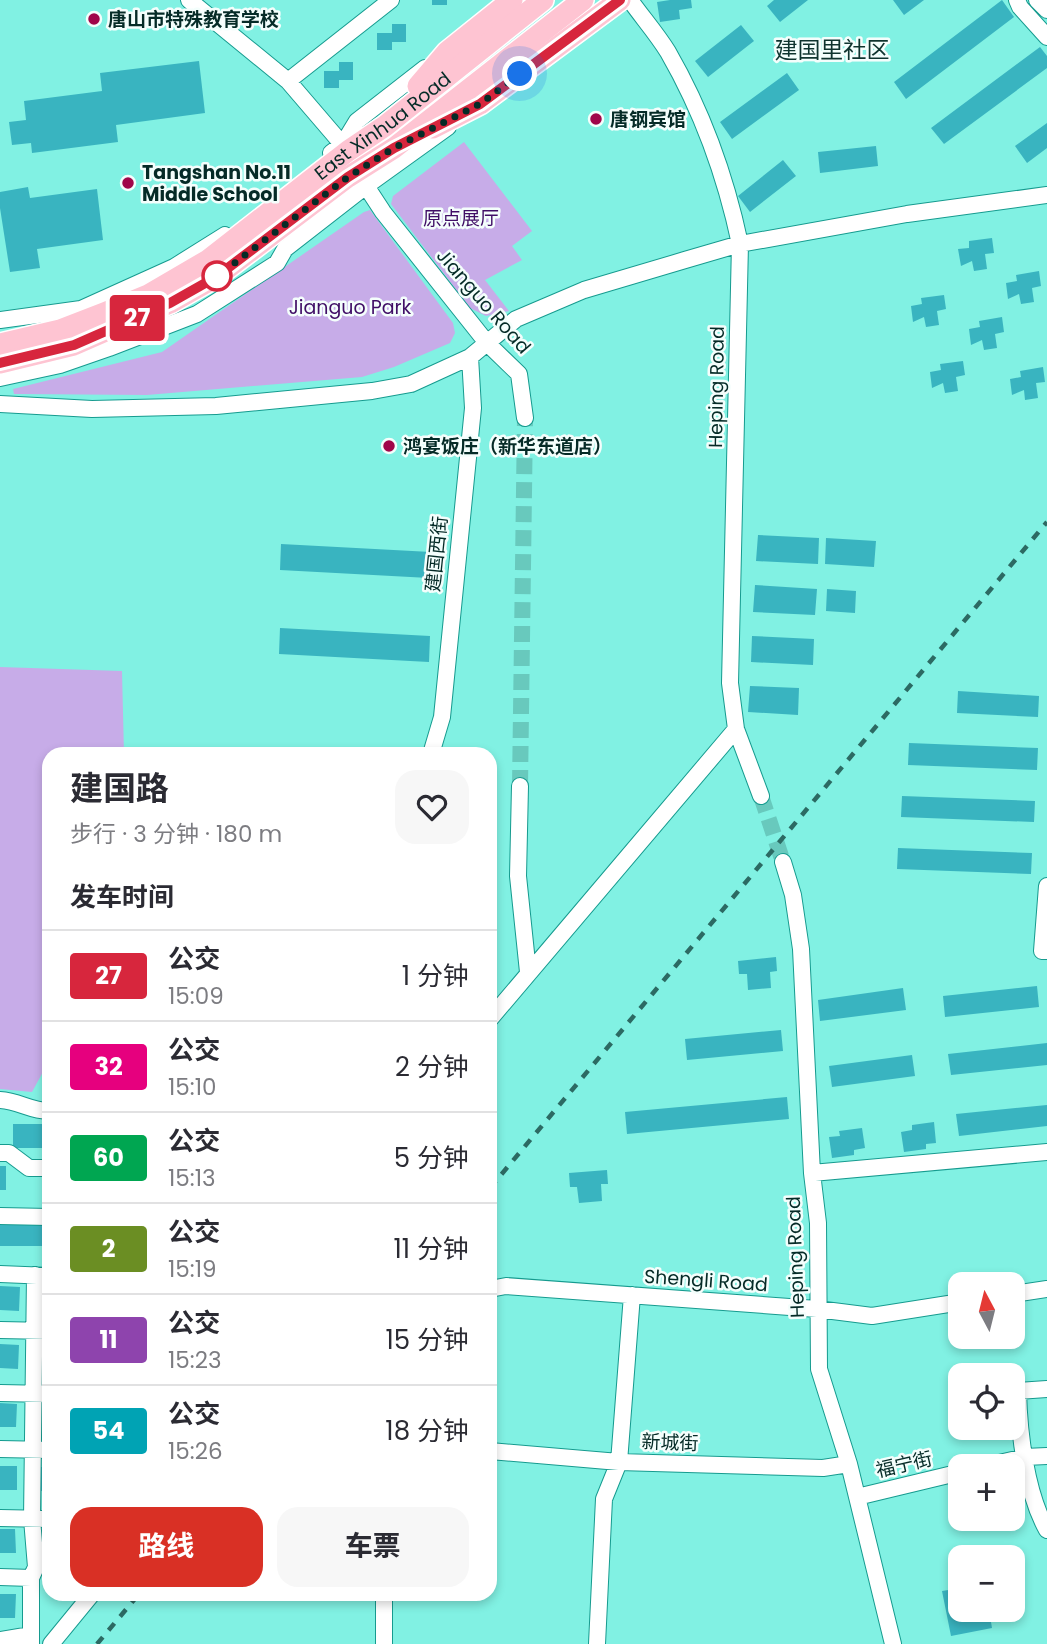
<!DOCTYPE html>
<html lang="zh">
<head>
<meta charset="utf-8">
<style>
	body { margin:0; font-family:Poppins,"Noto Sans SC",sans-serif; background:#f7f7f7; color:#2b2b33; height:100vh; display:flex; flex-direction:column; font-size:26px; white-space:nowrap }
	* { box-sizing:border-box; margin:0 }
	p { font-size:23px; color:#7c7c81 }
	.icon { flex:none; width:38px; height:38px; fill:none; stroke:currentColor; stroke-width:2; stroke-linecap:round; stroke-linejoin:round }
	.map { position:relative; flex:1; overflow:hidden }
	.sheet { position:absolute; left:42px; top:747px; width:455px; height:854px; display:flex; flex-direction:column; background:#fff; border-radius:21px; box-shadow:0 4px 10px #0003 }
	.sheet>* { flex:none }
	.badge { padding:0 14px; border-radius:5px; font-size:24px; line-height:46px }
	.needle { width:46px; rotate:353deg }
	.buttons { position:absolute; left:948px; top:1272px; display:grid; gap:14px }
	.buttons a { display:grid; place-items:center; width:77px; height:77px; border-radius:14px; background:#fff; box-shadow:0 4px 10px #0003; font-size:35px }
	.you { position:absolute; width:35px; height:35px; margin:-18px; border:5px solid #fff; border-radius:50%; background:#1a73e8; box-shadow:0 0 0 10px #1a73e833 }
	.map>.badge { position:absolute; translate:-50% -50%; box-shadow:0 0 0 4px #fff }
	h2 { padding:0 28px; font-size:26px; line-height:63px }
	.round { display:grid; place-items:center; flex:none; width:74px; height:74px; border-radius:21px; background:#f7f7f7 }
	.overview { display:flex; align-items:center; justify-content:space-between; height:119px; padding:0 28px }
	h1 { font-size:33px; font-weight:700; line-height:52px }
	.cta { display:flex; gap:14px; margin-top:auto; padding:14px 28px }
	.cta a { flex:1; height:80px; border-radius:21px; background:#d93025; color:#fff; font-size:28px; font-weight:700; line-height:80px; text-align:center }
	.cta a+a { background:#f7f7f7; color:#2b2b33 }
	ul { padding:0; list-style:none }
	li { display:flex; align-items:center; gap:21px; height:91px; padding:0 28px; border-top:2px solid #e1e1e2 }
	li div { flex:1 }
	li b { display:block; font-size:26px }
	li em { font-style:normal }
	li .badge { min-width:77px; font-weight:700; text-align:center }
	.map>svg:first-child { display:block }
</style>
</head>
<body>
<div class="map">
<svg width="1047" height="1644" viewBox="0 0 1047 1644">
	<rect width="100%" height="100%" fill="#81f1e3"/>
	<path fill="#c7ace8" d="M464,142l68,89 -20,15 10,14 -37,20 24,31 -23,5 -16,-8 -79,-104 2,-8z
		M370,210l83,113 2,10 -5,10 -56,24 -32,10 -215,18 -133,-1 -1,-5 149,-37 202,-140z
		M0,667l122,4 2,83h-75v307l-17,31 -32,-3z"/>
	<path fill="#39b4c0" d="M432,0h15v5h-15z
		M670,0h21l1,8 -13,2 1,9 -20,3 -3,-20z
		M774,0h34l-28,22 -13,-16z
		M893,0h31l-20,15z
		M1002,0l12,17 -108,82 -12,-17z
		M392,24h14v18h-14v8h-15v-17h15z
		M741,25l13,16 -46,36 -13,-16z
		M1040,47l7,9v12l-103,76 -13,-16z
		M199,61l6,52 -89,12 2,17 -86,11 -1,-10 -19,2 -3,-23 17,-2 -2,-19 78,-10 -2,-18z
		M339,62h14v18h-14v8h-15v-17h15z
		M787,73l12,17 -67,49 -12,-17z
		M1047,123v25l-20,15 -12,-17z
		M876,146l2,20 -58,7 -2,-21z
		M783,160l13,16 -46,36 -12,-16z
		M28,187l2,11 67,-9 6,51 -66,9 3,19 -30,4 -10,-64v-16z
		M992,238l2,15 -9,1 2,15 -13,2 -2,-10 -11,5 -3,-17 11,-1v-7z
		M1039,271l2,15 -9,2 2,14 -13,2 -2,-10 -11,5 -2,-16 11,-2 -1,-6z
		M944,295l2,14 -9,2 2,14 -13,2 -2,-10 -11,5 -2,-16 11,-2 -1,-6z
		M1002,317l2,15 -9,2 2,14 -13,2 -2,-10 -11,5 -2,-16 11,-2 -1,-6z
		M963,361l2,14 -9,2 2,14 -13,2 -2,-10 -11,5 -2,-16 11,-2 -1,-6z
		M1043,367l2,15 -9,1 2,15 -13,2 -1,-10 -12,5 -2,-16 11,-2 -1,-6z
		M758,535l61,3 -1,26 -62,-3z
		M826,538l50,3 -2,26 -49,-3z
		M281,544l150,8 -2,26 -149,-8z
		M755,585l62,4 -2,26 -62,-3z
		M827,589l29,2 -1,22 -29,-2z
		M280,628l150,8 -1,26 -150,-8z
		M752,636l62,3 -1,26 -62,-3z
		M750,686l49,2 -1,27 -50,-3z
		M958,691l81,5 -1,21 -81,-4z
		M909,743l129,5 -1,22 -129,-5z
		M902,796l133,5 -1,21 -133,-5z
		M898,848l134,5 -1,21 -134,-5z
		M776,957l1,14 -7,1 1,16 -23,2 -1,-16h-8l-1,-13z
		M1037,986l2,21 -94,10 -2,-21z
		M903,988l3,22 -86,11 -2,-21z
		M781,1030l2,21 -96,9 -2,-21z
		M1047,1043v22l-96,10 -3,-21z
		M912,1055l3,21 -83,11 -3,-21z
		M787,1097l2,22 -162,15 -2,-22z
		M1047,1105v21l-88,10 -3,-22z
		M934,1122l2,21 -10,1v5l-22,3 -3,-20 11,-2v-5z
		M13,1124h36v24h-36z
		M862,1128l3,20 -11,2v5l-22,3 -3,-21 11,-1 -1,-5z
		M0,1166h6v24h-6z
		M607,1170l1,14h-7l1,17 -23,2 -2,-16h-7l-1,-14z
		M0,1222h49v24h-49z
		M43,1284h6v24h-7z
		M0,1286l20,1 -1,24 -19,-1z
		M0,1344l19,1 -1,24 -18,-1z
		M43,1344h6v24h-6z
		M0,1403l17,1 -1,23h-16z
		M42,1407h7v24l-7,-1z
		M0,1466h17v24h-17z
		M41,1467h8v24h-8z
		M0,1529h15l1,24h-16z
		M40,1531h9v23h-2v-8l-7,1z
		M961,1588v22h28l3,18 -41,8 -9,-45z
		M0,1594h16l-1,24h-15z"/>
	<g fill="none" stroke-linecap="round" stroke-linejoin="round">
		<path stroke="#68c9bd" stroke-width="16" stroke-dasharray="16 8" stroke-linecap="butt" d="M520,786l5,-368
			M761,796l22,66"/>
		<g stroke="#169b8f" stroke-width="18">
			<path id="minor" d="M189,0l99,81 60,70
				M630,0c12,17 27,34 38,52 34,59 58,126 72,192l-10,439 6,46 25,67
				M1017,0l3,7 27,30
				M1037,0l10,10
				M288,81l103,-81
				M331,153l12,-9 14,-23 68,-53
				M366,186l17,26 104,131 32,31 6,44
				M0,320l81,-11 93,-42 51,-32
				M0,378l60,-13 49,-17 88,-34 80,-51 8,-14 81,-63 82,-59
				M0,404l92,5 124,-3 156,-15 39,-7 59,-27 46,-38 68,-29 101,-30 55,-16 167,-30 140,-19
				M431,754l11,-37 31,-309 -3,-51
				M520,786l-2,90 10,96
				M783,862l10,33 8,54 11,224 6,50 1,146 30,95 44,180
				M1047,886l-5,65h5
				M490,1019l246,-290
				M0,1100c19,1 30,11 49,11
				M0,1153h9l20,15h20
				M812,1173l235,-21
				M0,1216l49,1
				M0,1274l49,2
				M490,1289l16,-3 311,23 55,7 89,-14
				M1013,1294l34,-5
				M0,1330l49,1
				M1047,1389l-29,2c1,42 8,102 29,139
				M0,1393l49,1
				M0,1449l49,1
				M490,1451l129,11 204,6 26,-4
				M986,1466l39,-9 22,-1
				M857,1497l104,-25
				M0,1518l49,1
				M0,1577l31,1
				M0,1640l31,-5
				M31,1644v-66l5,-11 -4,-48 3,-244
				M51,1644l41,-50
				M384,1644v-50
				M597,1644l7,-145 15,-37 13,-167"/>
		</g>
		<g stroke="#fff" stroke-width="24">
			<g id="major">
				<path d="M418,86l29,-34 65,-52"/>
				<path d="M433,128l47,-24 140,-104"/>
				<path id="s1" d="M0,344l60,-14 44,-17 44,-18 60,-35 140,-109 37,-25 158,-126"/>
				<path d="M0,363l74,-18 96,-42 46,-26 132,-100 46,-29 189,-148"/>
			</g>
		</g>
		<use href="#minor" stroke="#fff" stroke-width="16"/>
		<use href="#major" stroke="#fec4d2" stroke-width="21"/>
		<path stroke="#2c6a63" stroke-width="4.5" stroke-dasharray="9 9" stroke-linecap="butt" d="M490,1188l557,-666
			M97,1644l42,-50"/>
	</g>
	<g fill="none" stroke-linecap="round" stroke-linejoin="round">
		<g stroke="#fff" stroke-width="16">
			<path id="line" d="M0,363l74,-18 96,-42 46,-26 132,-100 46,-29 86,-44 140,-104"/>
		</g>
		<use href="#line" stroke="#d7263d" stroke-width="10"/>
		<path stroke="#052b27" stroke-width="7" stroke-dasharray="0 12.6" d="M217,276l-1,1 132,-100 46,-29 86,-44 40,-30"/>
	</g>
	<g fill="#a0064a" stroke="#f4fefc" stroke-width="2.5">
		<circle cx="94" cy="19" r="7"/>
		<circle cx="596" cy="119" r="7"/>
		<circle cx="128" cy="183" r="7"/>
		<circle cx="389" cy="446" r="7"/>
	</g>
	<circle fill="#fff" stroke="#d7263d" stroke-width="3.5" cx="217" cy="276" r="14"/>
	<g text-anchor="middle" stroke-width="5" stroke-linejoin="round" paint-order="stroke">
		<g font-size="19" font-weight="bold" fill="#052b27" stroke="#f4fefc" text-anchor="start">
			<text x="108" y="26">唐山市特殊教育学校</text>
			<text x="610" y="126">唐钢宾馆</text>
			<text x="142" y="179">Tangshan No.11<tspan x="142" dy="22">Middle School</tspan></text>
			<text x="403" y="453">鸿宴饭庄（新华东道店）</text>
		</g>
		<g font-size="19" fill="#052b27" stroke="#f4fefc">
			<text dy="7" stroke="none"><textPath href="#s1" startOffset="446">East Xinhua Road</textPath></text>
			<text transform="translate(484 301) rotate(49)" y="7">Jianguo Road</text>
			<text transform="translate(716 387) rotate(-89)" y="7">Heping Road</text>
			<text transform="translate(436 554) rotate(-84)" y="7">建国西街</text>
			<text transform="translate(795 1257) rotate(-92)" y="7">Heping Road</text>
			<text transform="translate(706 1280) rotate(4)" y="7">Shengli Road</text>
			<text transform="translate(670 1442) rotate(2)" y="7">新城街</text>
			<text transform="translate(904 1464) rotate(-13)" y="7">福宁街</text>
		</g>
		<g font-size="19" fill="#400e66" stroke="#f4fefc">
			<text x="461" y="225">原点展厅</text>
			<text x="350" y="314">Jianguo Park</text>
		</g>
		<g font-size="23" fill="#0f342f" stroke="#f4fefc">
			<text x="832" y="58">建国里社区</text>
		</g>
	</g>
</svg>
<div class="buttons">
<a><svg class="needle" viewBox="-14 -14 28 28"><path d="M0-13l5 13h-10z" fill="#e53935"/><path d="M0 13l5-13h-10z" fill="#7c7c81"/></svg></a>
<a><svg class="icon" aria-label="locate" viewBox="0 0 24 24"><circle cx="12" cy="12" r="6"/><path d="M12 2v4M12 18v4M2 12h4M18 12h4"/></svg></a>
<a>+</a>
<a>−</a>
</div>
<div class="you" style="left:520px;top:74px"></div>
<b class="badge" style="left:137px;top:318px;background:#d7263d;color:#fff">27</b>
<section class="sheet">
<div class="overview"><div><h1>建国路</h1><p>步行 · 3 分钟 · 180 m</p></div><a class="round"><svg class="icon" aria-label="heart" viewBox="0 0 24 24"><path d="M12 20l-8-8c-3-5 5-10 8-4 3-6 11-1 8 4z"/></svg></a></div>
<h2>发车时间</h2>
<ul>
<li><span class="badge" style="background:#d7263d;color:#fff">27</span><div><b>公交</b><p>15:09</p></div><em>1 分钟</em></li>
<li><span class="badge" style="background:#e6007e;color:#fff">32</span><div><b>公交</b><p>15:10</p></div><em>2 分钟</em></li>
<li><span class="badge" style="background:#00a651;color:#fff">60</span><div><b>公交</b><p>15:13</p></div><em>5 分钟</em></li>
<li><span class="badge" style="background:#6b8e23;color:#fff">2</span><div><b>公交</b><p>15:19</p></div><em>11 分钟</em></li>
<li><span class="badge" style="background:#8e44ad;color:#fff">11</span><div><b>公交</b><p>15:23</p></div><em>15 分钟</em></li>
<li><span class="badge" style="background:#00a3b4;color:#fff">54</span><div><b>公交</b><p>15:26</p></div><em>18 分钟</em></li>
</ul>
<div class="cta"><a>路线</a><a>车票</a></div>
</section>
</div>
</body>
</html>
